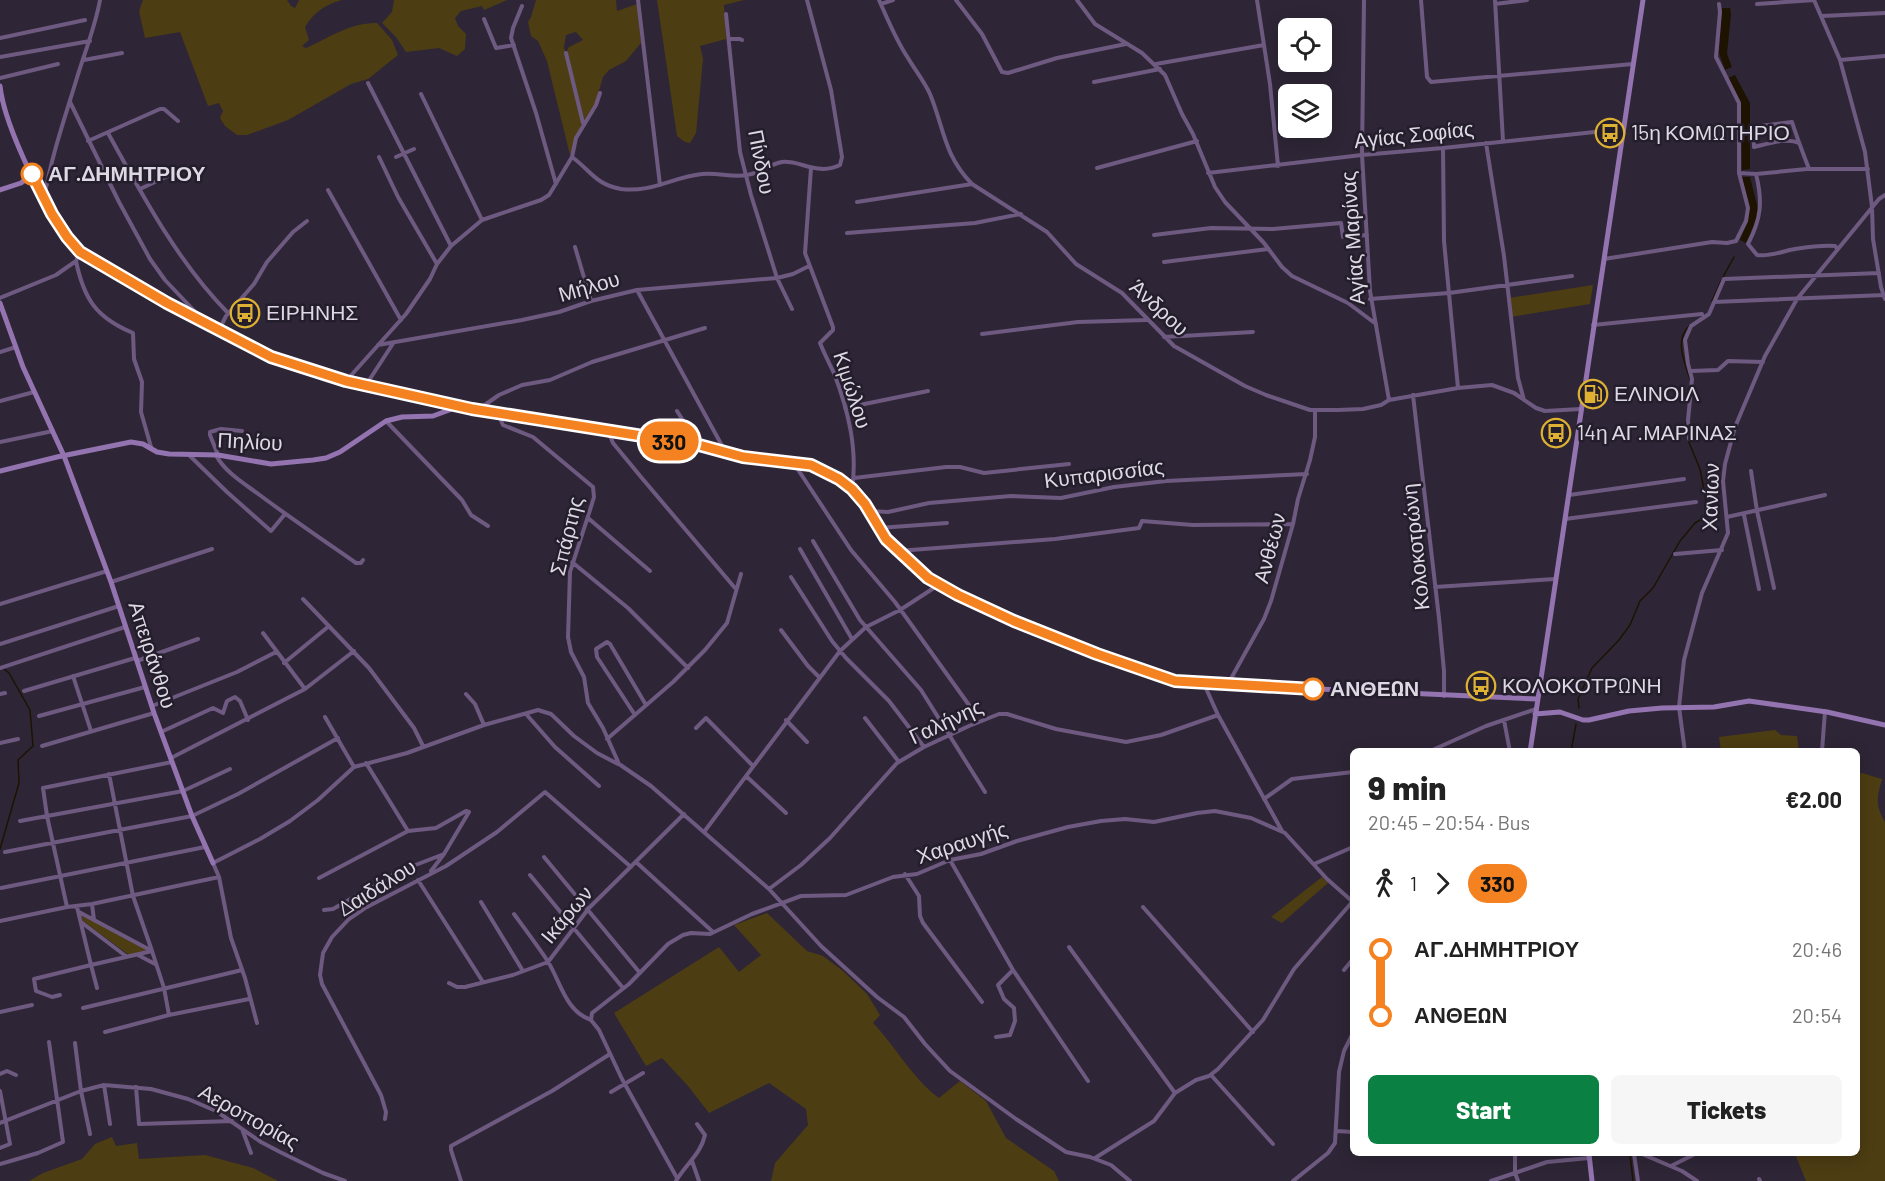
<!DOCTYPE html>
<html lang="en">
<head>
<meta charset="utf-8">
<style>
	body { margin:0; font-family:Barlow,sans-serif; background:#f6f6f6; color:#222; height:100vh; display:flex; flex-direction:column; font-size:22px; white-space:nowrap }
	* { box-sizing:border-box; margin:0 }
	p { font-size:20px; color:#767676 }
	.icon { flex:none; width:33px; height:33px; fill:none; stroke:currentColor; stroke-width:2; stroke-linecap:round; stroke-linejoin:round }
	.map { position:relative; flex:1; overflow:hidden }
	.details { position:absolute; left:1350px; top:748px; width:510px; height:408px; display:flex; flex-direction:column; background:#fff; border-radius:9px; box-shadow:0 3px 15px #0003 }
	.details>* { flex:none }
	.badge { padding:0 12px; border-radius:20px; font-size:21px; line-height:39px }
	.controls { position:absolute; left:1278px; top:18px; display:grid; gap:12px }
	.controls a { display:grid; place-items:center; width:54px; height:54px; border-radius:9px; background:#fff; box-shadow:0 3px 15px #0003; font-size:30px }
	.map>.badge { position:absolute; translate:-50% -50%; box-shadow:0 0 0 3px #fff }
	.legs { display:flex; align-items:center; gap:9px; height:66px; padding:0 18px; font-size:20px }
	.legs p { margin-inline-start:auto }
	.head { display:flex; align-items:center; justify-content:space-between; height:102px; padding:0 18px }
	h1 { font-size:33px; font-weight:800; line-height:45px }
	.cta { display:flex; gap:12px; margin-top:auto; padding:12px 18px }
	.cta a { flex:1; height:69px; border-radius:9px; background:#0b8043; color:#fff; font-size:24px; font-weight:800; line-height:69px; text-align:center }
	.cta a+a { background:#f6f6f6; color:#222 }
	ul { padding:0 18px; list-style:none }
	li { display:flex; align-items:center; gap:21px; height:66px; font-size:22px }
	li i { display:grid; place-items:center; width:9px; height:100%; margin:0 8px; background:currentColor }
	li i::after { content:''; width:15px; height:15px; margin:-8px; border:4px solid; border-radius:50%; background:#fff }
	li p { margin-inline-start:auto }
	li:first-child i { background:linear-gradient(#0000 50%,currentColor 0) }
	li:last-child i { background:linear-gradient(currentColor 50%,#0000 0) }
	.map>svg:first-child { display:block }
</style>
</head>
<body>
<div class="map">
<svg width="1885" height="1181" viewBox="0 0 1885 1181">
	<rect width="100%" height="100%" fill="#2e2636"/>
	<path fill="#4d3d13" d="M143,0h144l4,6 4,2 4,-8h43c-16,4 -29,13 -37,27l4,13 -7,6 4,2c22,-10 46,-26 71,-25l15,17 6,15 -30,24 -17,5 -63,36 -41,15h-10l-12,-9 -5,-8 3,-7 -4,-8 -11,3 -28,-74 -35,6 -6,-27z
		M394,0h113l-23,10 -2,-4 -21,5 -6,7 3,8 8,8 -1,15 -8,7 -18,-8 -33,4 -10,-15 -14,-14 10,-11z
		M536,0h80l1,11 20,-7 4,39 -15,18 -17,9 -6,7 -8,27 -11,17 -17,-71 2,-3 14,-7 -7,-8 -10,3 -2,12 18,76 -12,32 -23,-94 -9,-20 -7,-5 -3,-14 3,-5z
		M657,0h87l-20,5 2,34 -26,7 3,13 -7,74 -6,10 -5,-1 -8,-6z
		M1593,285l-3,19 -79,13 -2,-19z
		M1775,730l6,5 16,1 2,15h-78l-2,-14z
		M1862,773l20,6c-5,18 -7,26 3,43v359h-79l-11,-27h62v-380z
		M1322,877l6,6 -46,40 -11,-6z
		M767,913l40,38 16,5 20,15 24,23 13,21 -7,8c23,24 39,55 66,75l21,-17 26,20 20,37 48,33 5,10h-288l4,-18 33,-38 -2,-16 -37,-26 -60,30 -21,-27 -26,-28 -16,8 -32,-53 105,-66 20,25 22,-17 -27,-30z
		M81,915l66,35 -18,5 -46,-34z
		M112,1137l4,9 21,-3 2,16 66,-4 48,13 25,13h-249l14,-8 39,-14 13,-15z"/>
	<path fill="#1d1300" d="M1722,8h8l1,6 -4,40 5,13 -7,3 -6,-17z
		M1735,75l15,28v66l-8,1 -1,-61 -13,-31z
		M1742,177h8l9,36 -13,30 -6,-3 8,-20 1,-10z"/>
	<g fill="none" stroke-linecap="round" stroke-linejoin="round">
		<path stroke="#1d1300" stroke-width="1.5" d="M1723,277l11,-20
			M1712,301l9,-20
			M1690,379c-6,-18 -16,-39 0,-54
			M1686,422l1,13
			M1579,708l-1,-9 14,-31 27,-28 11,-15 10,-24 13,-13 27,-47 15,-18 10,-6 2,-12 -7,-36 -12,-29
			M1571,752l5,-28
			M0,849l19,-66 -1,-23 15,-14 -3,-36 -21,-37 -6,-5
			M1630,1154l3,27"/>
		<path stroke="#6e5a80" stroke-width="4" d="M638,0l22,185
			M879,0c9,20 17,40 29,58 7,12 16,23 22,36 14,34 14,62 42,90l75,48 29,32 46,29 52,53 71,40 21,9 44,15h28l25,-1 18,-4 8,-5 69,-12 34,-3 22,8 22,15 9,3 36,-2
			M956,0l26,34 20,38 6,1 49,-15 69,-14
			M1077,0l18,24 47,29 23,22 17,39 11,20 22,53 10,15 39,41 18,24 10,9 56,27 28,21
			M1257,0l13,84 8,82
			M1364,0l-2,155 8,136 19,109
			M1421,0l6,77 4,5 202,-18
			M1495,0l8,141
			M1814,0l26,60 25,92 7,55 1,32 8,48 4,12
			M881,4l12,-4
			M1495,4l32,-4
			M1757,4l57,-4
			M522,6l-9,22 -2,10 25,75 20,71
			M726,14l14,138 11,43 26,83 15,31
			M1822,16l63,-3
			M484,19l12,29 18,-3
			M0,38l85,-18
			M730,39h10l2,1
			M566,53l17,70
			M0,57l90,-16
			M84,60l38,-7
			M1840,60l45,-4
			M1156,64l108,-19
			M0,78l58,-14
			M1094,82l66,-13
			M368,83l83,163
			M421,94l61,126
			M70,102l49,100 31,57 15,21 35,37
			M108,133c35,63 69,128 120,180
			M88,141l72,-32h4l14,12
			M1486,143l18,113 14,122 6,22
			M1799,143c-12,-6 -32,1 -45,4l-1,-20 39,-5c5,16 11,31 17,47
			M1443,148l1,93 14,147
			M379,157l19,40 39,67
			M396,157l18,-8
			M572,157l4,-19 20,-33 4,-12
			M811,168l-6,85 28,74v3l-13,13c4,10 9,20 14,30 14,37 24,76 18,116
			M1097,168l100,-27
			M1208,173l154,-18 81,-7 180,-19
			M1739,173l17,1 51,-5h61
			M1756,174c7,28 5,45 -8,70l9,11c14,2 25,-4 38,-6 13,-2 28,-4 40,-3l3,3
			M140,189l47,-22
			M328,190l73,130
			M44,199c7,-41 20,-79 32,-118 8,-27 19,-53 24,-81
			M857,202l115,-18
			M847,233l128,-10 46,-9
			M1154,235l57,-7 62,1 68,-6 2,14 24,-2
			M575,247l16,54
			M80,252l-4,9c8,39 21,57 57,72l1,26 8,23 -1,30 10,35
			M1604,259l108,-17 15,1 9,-2 10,-20 2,-13 -9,-35v-70l-23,-46 4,-45 -1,-8
			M1164,262l104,-13
			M637,290l89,163
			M0,298l56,-23 20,-14
			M1370,299l79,-6 123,-17
			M1714,302l170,-7
			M1593,325l109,-11
			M219,330l7,-14 28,-32 13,-22 26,-30 14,-11
			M982,334l96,-12 69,-2
			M1164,337l89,-5
			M378,345l144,-25 37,-8 32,-11 46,-11 140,-12 16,-4 16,-8
			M0,352l16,-5
			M1691,371l27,-1 10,-9 35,1
			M346,381l60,-67 24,-35 7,-15 14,-18 31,-26 59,-20 8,-5 23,-38c18,13 24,28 49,32 30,4 52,-12 81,-15 15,-2 30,4 45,1 13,-2 23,-11 35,-13 18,-2 36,14 58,3l2,-8 -11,-67 -24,-90
			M366,385l28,-43
			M1413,395l26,223 5,53v25
			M0,401l34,-9
			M845,408l83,-17
			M479,409l20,-14 23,-10 28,-5 42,-18 113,-34
			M677,411l22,34
			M498,414l5,11 30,12 60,50 1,10 -4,13 -20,62 -2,65 3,15 13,25 4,26 15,25 16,36 32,22 118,103 52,57 56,51 27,20 21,27 25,27 66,48 50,33 24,5 21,8 19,16
			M386,421l76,79 9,15 17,11
			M608,431l5,12 28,34 94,111
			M1689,439l-1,-19 4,-41 -4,-15 -3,-24 6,-14 18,-12 15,-35 155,-6
			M0,442l53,-11
			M216,455c8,16 27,28 41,38 32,24 66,47 99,70h5l2,-3
			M218,455l-8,-20v-3l11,-3 21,2
			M190,456l37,36 44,39 14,-17
			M793,462l58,88 44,52 74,103
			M1751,471l6,40 17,77
			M854,478l92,-11h14l24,6 85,-9
			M1569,495l115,-16
			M870,511l18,1 41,-9 82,-7 50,2 53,-11 52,-6 141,-7
			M1744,515l15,74
			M1727,517l98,-22
			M588,518l62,53
			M1565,519l131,-17
			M879,528l68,-5
			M813,541l47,79 61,70 64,102
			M800,549l52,90
			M898,551l157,-12 84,-11 3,-7 51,4 100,-1
			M1675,554l47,-4
			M572,562l56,46 60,60
			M791,577l41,64 14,17 43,43 35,46
			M111,582l101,-33
			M1435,587l120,-8
			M303,599l66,69 45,60 9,18
			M0,604l107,-33
			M781,630l27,36 11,11
			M263,633l42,56
			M0,644l119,-38
			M137,661l61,-22
			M284,663l45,-37
			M0,668l125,-41
			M73,676l18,55
			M1204,684l14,31 64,116
			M1228,684l36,-65 7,-18 22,-77 5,-25 12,-39 5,-23v-26
			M24,691l111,-33
			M0,694l5,-1
			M466,694l9,10 9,21
			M152,706l85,-34 39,-20
			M526,714l29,33 44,39
			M635,715l-38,-58 -1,-8 11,-7 3,2 36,61
			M39,716l106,-29
			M325,717l29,50
			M865,718l34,44
			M786,720l21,22
			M1504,720l6,32
			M696,728l10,-10 47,48
			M161,732l52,-24 10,5 4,-12 8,-4 5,4 8,19
			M607,739l66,-57 32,-32 22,-27 14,-49
			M0,743l18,-4
			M42,746l112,-33
			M1822,751l3,-40
			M1428,752l58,-26 50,-17
			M1685,752l-6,-45 5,-47 18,-67 26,-60 -5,-52 2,-17 10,-37 30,-71 32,-57 82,-100 6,-4
			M171,758l134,-69 49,-38
			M172,762l-129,26 4,28 20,91 25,-3 127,-27
			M366,763l42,68
			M746,776l40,37
			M1264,799l28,-20 61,-7
			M20,821l163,-30 47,-22
			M704,832l136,-181 26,-24 34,-17 40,-26
			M5,852l187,-36 46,-22 100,-56
			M544,857l96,116
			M950,860l63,110 75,111
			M636,862l77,70
			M1314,864l39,-17
			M905,874l14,22 1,20 3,7 59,79
			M530,875l93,113
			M319,878l89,-47 28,-3 30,-17 3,1 -25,42 -13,17
			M418,880l65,102
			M1,888l204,-41
			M769,889l32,-24 29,-27 67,-75 27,-16 45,-21 30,-12h8l49,15 70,13 35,-7 57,-20
			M481,902l42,69
			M92,904l2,16
			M77,907l14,58 61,-14 -19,-55 -24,-122
			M1143,907l110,125
			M324,910l9,-1 67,-38 44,-17
			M79,912l73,39 12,37 5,27
			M514,914c11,15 23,31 33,46 14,22 18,51 44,60
			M0,921l67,-14
			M81,922l46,35
			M1069,947l106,146
			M138,955l17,9
			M1344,970l9,-11
			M449,983l8,4h8l48,-12 35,-13 41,-54 95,-94
			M60,995l-8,2 -16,-6 -2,-12 57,-14 6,23
			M83,1008l159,-38
			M0,1012l32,-7
			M591,1020l1,-7 37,-29 39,-40 15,-9 8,-2 19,1 42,-20 49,-18 45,-1 47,-18 24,-3 33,-14 31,-6 36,-13 51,-14 33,-6 24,-2 29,3 43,-9 18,-2 36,7 34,15 42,46 26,23
			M591,1020l8,10 23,49 55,99
			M257,1023l-12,-45 -14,-40 -12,-61 -6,-14 47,-24 30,-18 28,-21 36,-33 53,-14 77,-28 54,-15 13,4 23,22 23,17 21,11
			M105,1032l64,-17 80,-16
			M996,1037l14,-2 5,-14 -1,-13 -10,-9 -6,-14 15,-15
			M75,1043l6,48 9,43
			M0,1074l7,-3 9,4
			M1211,1075l62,69
			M104,1085l6,39
			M136,1087l3,37 93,-3
			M0,1091l10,53 -10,4
			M611,1092l32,-19
			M385,1119l1,-7 -5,-17 -59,-111 -2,-9 3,-22 9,-16 17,-18 16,-11 81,-42 51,-34 48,-40 86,75
			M0,1123l81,-32 23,-6 47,4 37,10 28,12 45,31 19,10 43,21 22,8
			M242,1129l9,24
			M1337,1131l16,1
			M1634,1154l4,27
			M1642,1154l40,17 15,10
			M1095,1158l59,-37 21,-28 21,-13 13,-4 9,-7 45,-49 31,-51 59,-68
			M692,1161l7,20
			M0,1164l38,-11 25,-11 -14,-100
			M1671,1166l24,-12
			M1759,1179l1,2
			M461,1181l-10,-31v-4l101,-55 58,-37
			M676,1181c9,-16 25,-27 29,-46l-8,-11
			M1293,1181l35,-28 7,-10 4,-71 5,-21 9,-18
			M1491,1181l24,-8v-19
			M1518,1181l-3,-8 32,-11 42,-4"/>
		<path stroke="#9474b0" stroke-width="5" d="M0,86c4,39 49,134 76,162 8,8 17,13 27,19l168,90 75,24 152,33 201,31 27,9 76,9 22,8 28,18 13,15 21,35 42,38 30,18 56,26 83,33 67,24 23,5 350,16
			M0,190l21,-7 11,-9
			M0,303l23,64 41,89 47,126 43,131 38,103 21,47
			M0,471l57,-14 74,-15 12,2 14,8 12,2 49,1 53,9 42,-4 13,-2 14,-6 46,-31 16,-4 31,-1 27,-10
			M1535,714l25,-2 23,8h6l40,-9 33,-3 52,-1 35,-6 78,11 58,13
			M1530,752l113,-752
			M1589,1154l3,27"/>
	</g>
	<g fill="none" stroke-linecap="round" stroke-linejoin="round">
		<g stroke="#fff" stroke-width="14">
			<path id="line-1" d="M32,174l20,40 15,23 13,15 87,51 104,54 75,24 126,28 227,36 44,12 68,8 28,14 13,10 13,15 21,35 42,39 30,17 56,26 83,33 78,27 138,8"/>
		</g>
		<use href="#line-1" stroke="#f58220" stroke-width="9"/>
	</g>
	<defs>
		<g id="bus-ring" transform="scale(1.5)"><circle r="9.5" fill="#241d2c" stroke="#deb133" stroke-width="1.5"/><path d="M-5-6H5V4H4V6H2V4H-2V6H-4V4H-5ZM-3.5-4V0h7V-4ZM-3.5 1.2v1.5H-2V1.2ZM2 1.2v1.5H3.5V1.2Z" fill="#deb133"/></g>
		<g id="fuel-ring" transform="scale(1.5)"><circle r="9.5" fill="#241d2c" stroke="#deb133" stroke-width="1.5"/><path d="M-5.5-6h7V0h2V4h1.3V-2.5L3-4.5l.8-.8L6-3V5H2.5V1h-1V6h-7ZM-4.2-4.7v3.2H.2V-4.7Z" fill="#deb133"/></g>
	</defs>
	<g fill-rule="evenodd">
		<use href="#bus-ring" x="1610" y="133"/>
		<use href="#bus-ring" x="245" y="313"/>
		<use href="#fuel-ring" x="1593" y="394"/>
		<use href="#bus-ring" x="1556" y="433"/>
		<use href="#bus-ring" x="1481" y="686"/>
	</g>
	<g fill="#fff" stroke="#f58220" stroke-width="3">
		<circle cx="32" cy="174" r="10"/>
		<circle cx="1313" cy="689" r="10"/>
	</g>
	<g text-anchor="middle" stroke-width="5" stroke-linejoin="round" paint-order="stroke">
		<g font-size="21" fill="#ddd8e3" stroke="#241d2c" text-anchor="start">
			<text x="1631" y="140">15η ΚΟΜΩΤΗΡΙΟ</text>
			<text x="266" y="320">ΕΙΡΗΝΗΣ</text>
			<text x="1614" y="401">ΕΛΙΝΟΙΛ</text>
			<text x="1577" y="440">14η ΑΓ.ΜΑΡΙΝΑΣ</text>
			<text x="1502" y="693">ΚΟΛΟΚΟΤΡΩΝΗ</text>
		</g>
		<g font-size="21" fill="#ddd8e3" stroke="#241d2c">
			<text transform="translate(1414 135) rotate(-6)" y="7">Αγίας Σοφίας</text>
			<text transform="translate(761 162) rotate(79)" y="7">Πίνδου</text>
			<text transform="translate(1353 238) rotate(-94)" y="7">Αγίας Μαρίνας</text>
			<text transform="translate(589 287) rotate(-16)" y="7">Μήλου</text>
			<text transform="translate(1159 308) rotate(43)" y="7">Άνδρου</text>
			<text transform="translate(852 390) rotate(72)" y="7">Κιμώλου</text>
			<text transform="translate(250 442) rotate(3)" y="7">Πηλίου</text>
			<text transform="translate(1104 474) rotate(-7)" y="7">Κυπαρισσίας</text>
			<text transform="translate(1711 497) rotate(-88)" y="7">Χανίων</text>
			<text transform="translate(567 536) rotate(-76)" y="7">Σπάρτης</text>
			<text transform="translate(1416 547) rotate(-96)" y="7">Κολοκοτρώνη</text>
			<text transform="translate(1270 548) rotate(-75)" y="7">Ανθέων</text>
			<text transform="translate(152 655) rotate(72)" y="7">Απειράνθου</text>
			<text transform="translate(946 722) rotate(-25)" y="7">Γαλήνης</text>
			<text transform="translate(962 843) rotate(-18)" y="7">Χαραυγής</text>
			<text transform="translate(377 888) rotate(-32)" y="7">Δαιδάλου</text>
			<text transform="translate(567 915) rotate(-50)" y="7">Ικάρων</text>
			<text transform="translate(249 1117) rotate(29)" y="7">Αεροπορίας</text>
		</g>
		<g font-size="21" font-weight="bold" fill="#ddd8e3" stroke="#241d2c" text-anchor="start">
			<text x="48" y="181">ΑΓ.ΔΗΜΗΤΡΙΟΥ</text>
			<text x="1330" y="696">ΑΝΘΕΩΝ</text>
		</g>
	</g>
</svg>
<div class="controls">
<a><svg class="icon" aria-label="locate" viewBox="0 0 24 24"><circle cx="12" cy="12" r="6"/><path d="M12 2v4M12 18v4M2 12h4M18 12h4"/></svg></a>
<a><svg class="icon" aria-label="layers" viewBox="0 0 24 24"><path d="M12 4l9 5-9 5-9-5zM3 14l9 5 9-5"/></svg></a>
</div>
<b class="badge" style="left:669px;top:441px;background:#f58220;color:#111">330</b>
<section class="details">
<div class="head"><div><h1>9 min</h1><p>20:45 – 20:54 · Bus</p></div><b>€2.00</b></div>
<div class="legs"><svg class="icon" aria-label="walk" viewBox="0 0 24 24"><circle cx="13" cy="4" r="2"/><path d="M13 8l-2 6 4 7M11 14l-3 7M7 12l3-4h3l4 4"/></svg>1<svg class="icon" aria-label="forward" viewBox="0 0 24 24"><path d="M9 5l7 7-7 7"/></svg><b class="badge" style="background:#f58220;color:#111">330</b></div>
<ul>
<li><i style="color:#f58220"></i><b>ΑΓ.ΔΗΜΗΤΡΙΟΥ</b><p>20:46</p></li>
<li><i style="color:#f58220"></i><b>ΑΝΘΕΩΝ</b><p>20:54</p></li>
</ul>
<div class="cta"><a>Start</a><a>Tickets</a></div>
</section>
</div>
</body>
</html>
